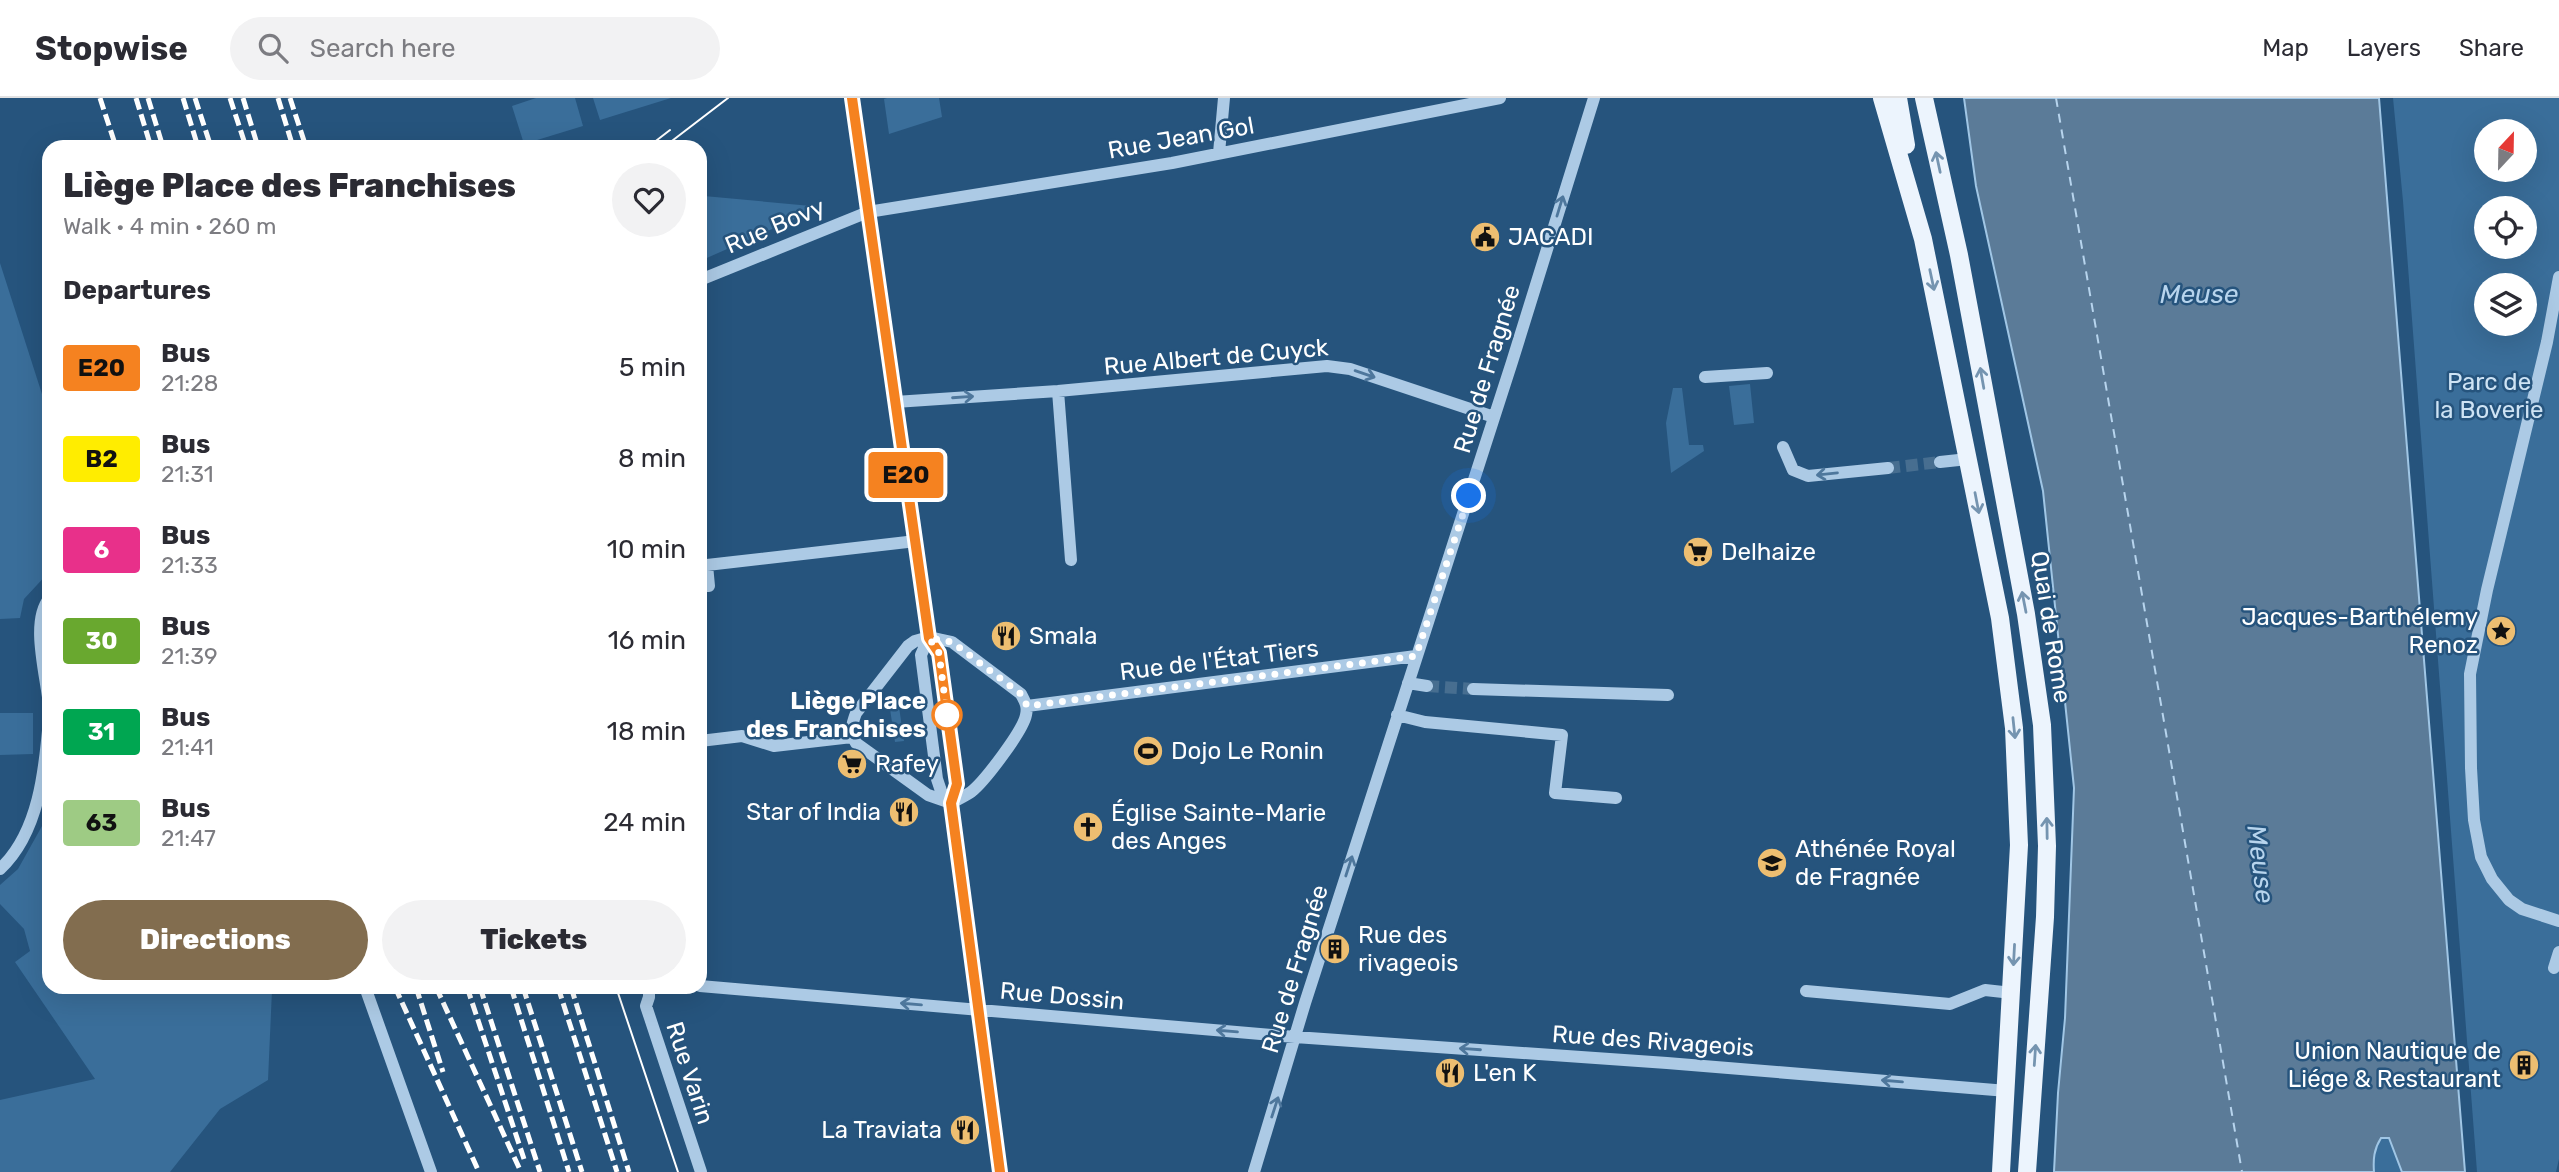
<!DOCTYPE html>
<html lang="en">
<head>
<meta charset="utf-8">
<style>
	body { margin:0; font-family:Rubik,sans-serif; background:#f2f2f3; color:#2b2b33; height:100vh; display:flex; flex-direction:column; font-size:26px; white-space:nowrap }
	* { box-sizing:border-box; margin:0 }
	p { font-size:23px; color:#7c7c81 }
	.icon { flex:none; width:38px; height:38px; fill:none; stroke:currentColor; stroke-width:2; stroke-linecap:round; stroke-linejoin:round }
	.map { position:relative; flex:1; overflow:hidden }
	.panel { position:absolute; left:42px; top:42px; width:665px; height:854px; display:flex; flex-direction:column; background:#fff; border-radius:21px; box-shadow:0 7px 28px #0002 }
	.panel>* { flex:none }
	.badge { padding:0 14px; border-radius:5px; font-size:24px; line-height:46px }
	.needle { width:46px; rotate:22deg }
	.buttons { position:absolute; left:2474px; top:21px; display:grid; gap:14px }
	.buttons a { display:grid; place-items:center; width:63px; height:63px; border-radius:50%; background:#fff; box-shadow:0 7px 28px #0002; font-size:35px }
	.you { position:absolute; width:35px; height:35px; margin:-18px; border:5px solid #fff; border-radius:50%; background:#1a73e8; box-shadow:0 0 0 10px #1a73e833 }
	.map>.badge { position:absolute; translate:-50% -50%; box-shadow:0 0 0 4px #fff }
	h2 { padding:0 21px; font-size:26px; line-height:63px }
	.round { display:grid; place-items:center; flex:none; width:74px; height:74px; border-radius:37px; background:#f2f2f3 }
	.overview { display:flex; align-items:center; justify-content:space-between; height:119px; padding:0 21px }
	h1 { font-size:33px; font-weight:800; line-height:52px }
	.cta { display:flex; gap:14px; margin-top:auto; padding:14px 21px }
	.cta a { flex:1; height:80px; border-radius:42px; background:#826d4f; color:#fff; font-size:28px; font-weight:800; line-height:80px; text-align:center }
	.cta a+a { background:#f2f2f3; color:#2b2b33 }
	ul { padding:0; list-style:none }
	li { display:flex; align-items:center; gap:21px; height:91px; padding:0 21px }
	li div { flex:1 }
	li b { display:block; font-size:26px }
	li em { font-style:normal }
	li .badge { min-width:77px; font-weight:700; text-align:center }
	header { display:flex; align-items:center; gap:42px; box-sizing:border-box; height:98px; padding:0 35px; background:#fff; border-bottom:2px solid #e1e1e2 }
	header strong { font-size:33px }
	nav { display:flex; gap:38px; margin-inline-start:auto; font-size:24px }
	.search { width:490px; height:63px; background:#f2f2f3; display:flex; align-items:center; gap:18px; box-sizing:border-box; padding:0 24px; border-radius:38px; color:#7c7c81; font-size:26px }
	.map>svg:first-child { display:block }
</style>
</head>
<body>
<header>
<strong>Stopwise</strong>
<div class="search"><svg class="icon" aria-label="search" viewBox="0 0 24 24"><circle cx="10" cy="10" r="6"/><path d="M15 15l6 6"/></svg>Search here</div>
<nav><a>Map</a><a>Layers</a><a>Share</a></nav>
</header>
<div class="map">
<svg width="2559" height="1074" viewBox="0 0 2559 1074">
	<rect width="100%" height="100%" fill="#26547d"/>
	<path fill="#3a6e9a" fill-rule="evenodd" d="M536,0h39l8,28 -59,18 -12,-38z
		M593,0h78l-71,22z
		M887,0h52l3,19 -53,17 -5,-35z
		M2393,0h166v1061l-3,13h-79l-74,-971zM2487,33h38v39h-38zM2487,110h38v39h-38zM2487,187h38v39h-38z
		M704,98l118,11 -122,54v-62z
		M0,165l49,153v156l-25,27 -4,19 -20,1z
		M1750,286l4,39 -20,2 -5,-39z
		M1673,290h9l7,57h14l1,6 -33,22 -5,-50z
		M899,609l5,34 -9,1 -5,-33z
		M0,615h33v41l-33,1z
		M49,725v164h227l-4,3 -4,90 -48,29 -50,63h-170v-72l95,-21 -80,-117 15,-11 -6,-22 -24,-25v-19l18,-16 24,-43z
		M2381,1040h8l13,34h-28v-19z"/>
	<path fill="#5b7b98" stroke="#a0c6e5" stroke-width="2" d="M1964,0h415l86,1074h-63l-13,-34h-8c-7,11 -8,21 -7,34h-320l4,-79 7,-75 9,-230 -31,-297 -67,-305z"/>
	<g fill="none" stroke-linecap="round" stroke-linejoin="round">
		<path stroke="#b7d4ed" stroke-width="2" stroke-dasharray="9 7" stroke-linecap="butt" d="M2056,0l186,1074"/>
		<path stroke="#476e90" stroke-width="12" stroke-dasharray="12 6" stroke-linecap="butt" d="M1888,370l52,-6
			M1427,588l46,3"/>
		<path stroke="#accae5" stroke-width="12" d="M852,0l77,539 10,16 18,131 -6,19 49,369
			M1219,55l5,-55
			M2559,179l-12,65 -60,248 -17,84 1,94 3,52 7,37 11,22 17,21 13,9 37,12
			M700,182l168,-68 304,-49 328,-65
			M1705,279l62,-4
			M1058,293l13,169
			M895,304l163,-11 269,-25 23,3 144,48
			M1783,349l10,23 15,6 80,-8
			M1940,364l28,-3
			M700,488h9l-2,-21 209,-24
			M49,501c-19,23 -2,79 0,107
			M929,539l23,5 69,52c4,8 7,12 5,21 -3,16 -42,67 -55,77 -6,4 -14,8 -20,11l-23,-8 -72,-52c-7,-11 -4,-19 0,-30l52,-67 7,-5z
			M929,539l-8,18 16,124 4,12 9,11
			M1408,585l19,3
			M1473,591l195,6
			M1027,608l389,-50
			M1397,617l28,7 137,13 -7,58 61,5
			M700,643l42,-5 32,10 78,-9
			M0,771c39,-36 45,-100 49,-150
			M2554,870l5,-16
			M700,888l595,51 372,26 340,28
			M365,889l66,185
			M649,889v10l-3,9 55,166
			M1806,893l144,13 35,-14 27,3
			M1254,1074l51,-169 207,-641 82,-264"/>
		<path stroke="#ecf4fd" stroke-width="18" d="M1882,0l41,141 77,379 14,110 5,117 -18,327
			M1898,0l8,47
			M1924,0l35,157 67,359 16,111 5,121 -2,71 -18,255"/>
		<path stroke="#fff" stroke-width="2" d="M648,49l22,-17
			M664,49l64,-49
			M616,889l62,185"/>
		<path stroke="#fff" stroke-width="5" stroke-dasharray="12 5" stroke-linecap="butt" d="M100,0l16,49
			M136,0l15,49
			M148,0l15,49
			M183,0l15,49
			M195,0l16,49
			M230,0l16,49
			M243,0l15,49
			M278,0l15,49
			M290,0l16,49
			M395,889l84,185
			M416,889l27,85
			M436,889l85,185
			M467,889l57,172
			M480,889l60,185
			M511,889l58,185
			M523,889l59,185
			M558,889l59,185
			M571,889l58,185"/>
	</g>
	<defs><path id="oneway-shaft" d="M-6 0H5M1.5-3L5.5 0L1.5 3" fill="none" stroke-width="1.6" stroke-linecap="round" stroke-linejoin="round" transform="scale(1.75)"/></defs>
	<g stroke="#7594b0">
		<use href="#oneway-shaft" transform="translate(1938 64) rotate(-102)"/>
		<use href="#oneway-shaft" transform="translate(1932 182) rotate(78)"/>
		<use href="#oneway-shaft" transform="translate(1982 280) rotate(-100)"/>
		<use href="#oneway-shaft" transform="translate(1977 405) rotate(79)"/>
		<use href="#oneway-shaft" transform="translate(2024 504) rotate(-101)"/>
		<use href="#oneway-shaft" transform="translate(2014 630) rotate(84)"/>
		<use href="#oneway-shaft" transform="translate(2047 730) rotate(-91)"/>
		<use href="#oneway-shaft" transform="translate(2014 857) rotate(93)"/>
		<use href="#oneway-shaft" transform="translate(2035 957) rotate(-86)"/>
	</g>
	<g stroke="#4e779c">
		<use href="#oneway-shaft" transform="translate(1560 108) rotate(-73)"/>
		<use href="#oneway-shaft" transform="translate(1365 276) rotate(19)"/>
		<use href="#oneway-shaft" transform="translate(963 299) rotate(-4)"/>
		<use href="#oneway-shaft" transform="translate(1827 376) rotate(174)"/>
		<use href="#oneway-shaft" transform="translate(1349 768) rotate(-72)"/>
		<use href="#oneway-shaft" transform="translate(911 906) rotate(-175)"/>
		<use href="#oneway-shaft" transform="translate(1227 933) rotate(-175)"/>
		<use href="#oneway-shaft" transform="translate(1470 951) rotate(-176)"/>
		<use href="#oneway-shaft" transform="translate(1892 983) rotate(-175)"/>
		<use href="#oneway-shaft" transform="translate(1275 1009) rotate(-72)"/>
	</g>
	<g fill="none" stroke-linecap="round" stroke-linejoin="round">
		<g stroke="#fff" stroke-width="16">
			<path id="line" d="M852,0l77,540 10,15 18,131 -6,19 49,369"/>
		</g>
		<use href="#line" stroke="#f58220" stroke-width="10"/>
		<path stroke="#fff" stroke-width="7" stroke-dasharray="0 12.6" d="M947,617l-8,-62 -10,-15 23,4 69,52 6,12 389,-50 53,-160"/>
	</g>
	<defs>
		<g id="civic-disc" transform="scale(1.575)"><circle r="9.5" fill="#edbe71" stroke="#26547d"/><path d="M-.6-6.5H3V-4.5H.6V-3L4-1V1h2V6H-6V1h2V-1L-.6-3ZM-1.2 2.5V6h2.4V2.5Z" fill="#111"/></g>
		<g id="supermarket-disc" transform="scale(1.575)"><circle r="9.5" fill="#edbe71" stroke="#26547d"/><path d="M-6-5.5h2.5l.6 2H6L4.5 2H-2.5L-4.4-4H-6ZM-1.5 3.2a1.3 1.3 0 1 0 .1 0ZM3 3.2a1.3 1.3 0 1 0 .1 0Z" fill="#111"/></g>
		<g id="sight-disc" transform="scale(1.575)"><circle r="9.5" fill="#edbe71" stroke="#26547d"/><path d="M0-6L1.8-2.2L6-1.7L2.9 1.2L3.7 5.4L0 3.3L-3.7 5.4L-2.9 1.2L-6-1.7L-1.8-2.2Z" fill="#111"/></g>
		<g id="restaurant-disc" transform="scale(1.575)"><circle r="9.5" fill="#edbe71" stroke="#26547d"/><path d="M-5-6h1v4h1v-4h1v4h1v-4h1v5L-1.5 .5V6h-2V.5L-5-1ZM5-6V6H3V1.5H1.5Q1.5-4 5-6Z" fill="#111"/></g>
		<g id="stadium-disc" transform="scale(1.575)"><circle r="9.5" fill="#edbe71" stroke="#26547d"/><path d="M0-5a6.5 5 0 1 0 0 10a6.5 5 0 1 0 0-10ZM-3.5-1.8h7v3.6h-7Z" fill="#111"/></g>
		<g id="church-disc" transform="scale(1.575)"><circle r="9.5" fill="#edbe71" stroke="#26547d"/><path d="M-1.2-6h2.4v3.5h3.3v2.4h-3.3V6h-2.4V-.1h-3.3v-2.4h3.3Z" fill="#111"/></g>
		<g id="school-disc" transform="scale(1.575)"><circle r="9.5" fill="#edbe71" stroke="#26547d"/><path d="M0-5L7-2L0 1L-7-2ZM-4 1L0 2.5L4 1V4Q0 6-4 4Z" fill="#111"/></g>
		<g id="building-disc" transform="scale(1.575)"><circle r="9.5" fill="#edbe71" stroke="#26547d"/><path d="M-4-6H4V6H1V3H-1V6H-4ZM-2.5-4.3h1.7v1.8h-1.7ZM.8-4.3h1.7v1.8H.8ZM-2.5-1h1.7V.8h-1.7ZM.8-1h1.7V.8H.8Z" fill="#111"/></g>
	</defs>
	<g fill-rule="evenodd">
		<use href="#civic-disc" x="1485" y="139"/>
		<use href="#supermarket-disc" x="1698" y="454"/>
		<use href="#sight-disc" x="2501" y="533"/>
		<use href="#restaurant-disc" x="1006" y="538"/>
		<use href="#stadium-disc" x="1148" y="653"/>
		<use href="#supermarket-disc" x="852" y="666"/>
		<use href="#restaurant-disc" x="904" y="714"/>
		<use href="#church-disc" x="1088" y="729"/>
		<use href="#school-disc" x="1772" y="765"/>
		<use href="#building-disc" x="1335" y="851"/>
		<use href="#building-disc" x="2524" y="967"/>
		<use href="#restaurant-disc" x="1450" y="975"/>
		<use href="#restaurant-disc" x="965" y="1032"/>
	</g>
	<circle fill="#fff" stroke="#f58220" stroke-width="3.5" cx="947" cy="617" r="14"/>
	<g text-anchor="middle" stroke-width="5" stroke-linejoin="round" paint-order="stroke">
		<g font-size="24" fill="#fff" stroke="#26547d">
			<text transform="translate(1181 40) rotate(-10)" y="8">Rue Jean Gol</text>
			<text transform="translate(775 128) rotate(-23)" y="8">Rue Bovy</text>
			<text transform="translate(1216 259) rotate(-5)" y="8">Rue Albert de Cuyck</text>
			<text transform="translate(1487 271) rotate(-73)" y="8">Rue de Fragnée</text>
			<text transform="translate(2051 529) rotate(81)" y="8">Quai de Rome</text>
			<text transform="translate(1219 562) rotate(-7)" y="8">Rue de l'État Tiers</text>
			<text transform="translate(1295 871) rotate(-73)" y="8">Rue de Fragnée</text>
			<text transform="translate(1062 898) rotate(5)" y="8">Rue Dossin</text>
			<text transform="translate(1653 943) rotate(4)" y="8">Rue des Rivageois</text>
			<text transform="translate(690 975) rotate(72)" y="8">Rue Varin</text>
		</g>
		<g font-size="24" fill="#fff" stroke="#26547d" text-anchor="start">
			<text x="1508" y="147">JACADI</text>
			<text x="1721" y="462">Delhaize</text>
			<text x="2478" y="527" text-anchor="end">Jacques-Barthélemy<tspan x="2478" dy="28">Renoz</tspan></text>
			<text x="1029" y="546">Smala</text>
			<text x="1171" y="661">Dojo Le Ronin</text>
			<text x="875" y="674">Rafey</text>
			<text x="881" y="722" text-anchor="end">Star of India</text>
			<text x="1111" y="723">Église Sainte-Marie<tspan x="1111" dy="28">des Anges</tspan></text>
			<text x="1795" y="759">Athénée Royal<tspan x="1795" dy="28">de Fragnée</tspan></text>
			<text x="1358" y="845">Rue des<tspan x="1358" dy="28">rivageois</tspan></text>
			<text x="2501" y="961" text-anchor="end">Union Nautique de<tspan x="2501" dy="28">Liége &amp; Restaurant</tspan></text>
			<text x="1473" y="983">L'en K</text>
			<text x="942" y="1040" text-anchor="end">La Traviata</text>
		</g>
		<g font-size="24" fill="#cee3f4" stroke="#26547d">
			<text x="2489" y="292">Parc de<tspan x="2489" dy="28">la Boverie</tspan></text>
		</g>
		<g font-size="24" font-weight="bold" fill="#fff" stroke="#26547d" text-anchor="end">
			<text x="926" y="611">Liège Place<tspan x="926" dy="28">des Franchises</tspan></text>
		</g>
		<g font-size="26" font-style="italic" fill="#b7d4ed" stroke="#26547d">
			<text x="2199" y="205">Meuse</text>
			<text transform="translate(2261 766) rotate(83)" y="9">Meuse</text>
		</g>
	</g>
</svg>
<div class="buttons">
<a><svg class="needle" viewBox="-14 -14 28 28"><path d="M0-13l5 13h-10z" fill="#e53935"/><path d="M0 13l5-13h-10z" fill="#7c7c81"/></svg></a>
<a><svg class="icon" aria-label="locate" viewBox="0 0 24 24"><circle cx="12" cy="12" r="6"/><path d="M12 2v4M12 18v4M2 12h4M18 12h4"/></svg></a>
<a><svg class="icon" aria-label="layers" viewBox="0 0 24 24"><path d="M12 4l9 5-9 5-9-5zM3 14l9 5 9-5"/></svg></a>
</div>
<div class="you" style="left:1469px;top:398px"></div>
<b class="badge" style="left:906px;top:377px;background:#f58220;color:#111">E20</b>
<section class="panel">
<div class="overview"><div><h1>Liège Place des Franchises</h1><p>Walk · 4 min · 260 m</p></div><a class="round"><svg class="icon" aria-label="heart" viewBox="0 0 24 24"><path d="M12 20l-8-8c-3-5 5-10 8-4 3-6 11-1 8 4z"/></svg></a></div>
<h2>Departures</h2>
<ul>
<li><span class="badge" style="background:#f58220;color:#111">E20</span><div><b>Bus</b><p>21:28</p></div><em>5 min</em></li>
<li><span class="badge" style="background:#ffed00;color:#111">B2</span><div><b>Bus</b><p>21:31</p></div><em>8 min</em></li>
<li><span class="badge" style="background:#e8308a;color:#fff">6</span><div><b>Bus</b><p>21:33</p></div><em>10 min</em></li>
<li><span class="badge" style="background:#69a82f;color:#fff">30</span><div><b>Bus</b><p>21:39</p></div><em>16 min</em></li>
<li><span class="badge" style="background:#00a651;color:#fff">31</span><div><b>Bus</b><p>21:41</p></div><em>18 min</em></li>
<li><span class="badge" style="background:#9ecb84;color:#111">63</span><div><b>Bus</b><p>21:47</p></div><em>24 min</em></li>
</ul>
<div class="cta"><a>Directions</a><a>Tickets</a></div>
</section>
</div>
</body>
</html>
